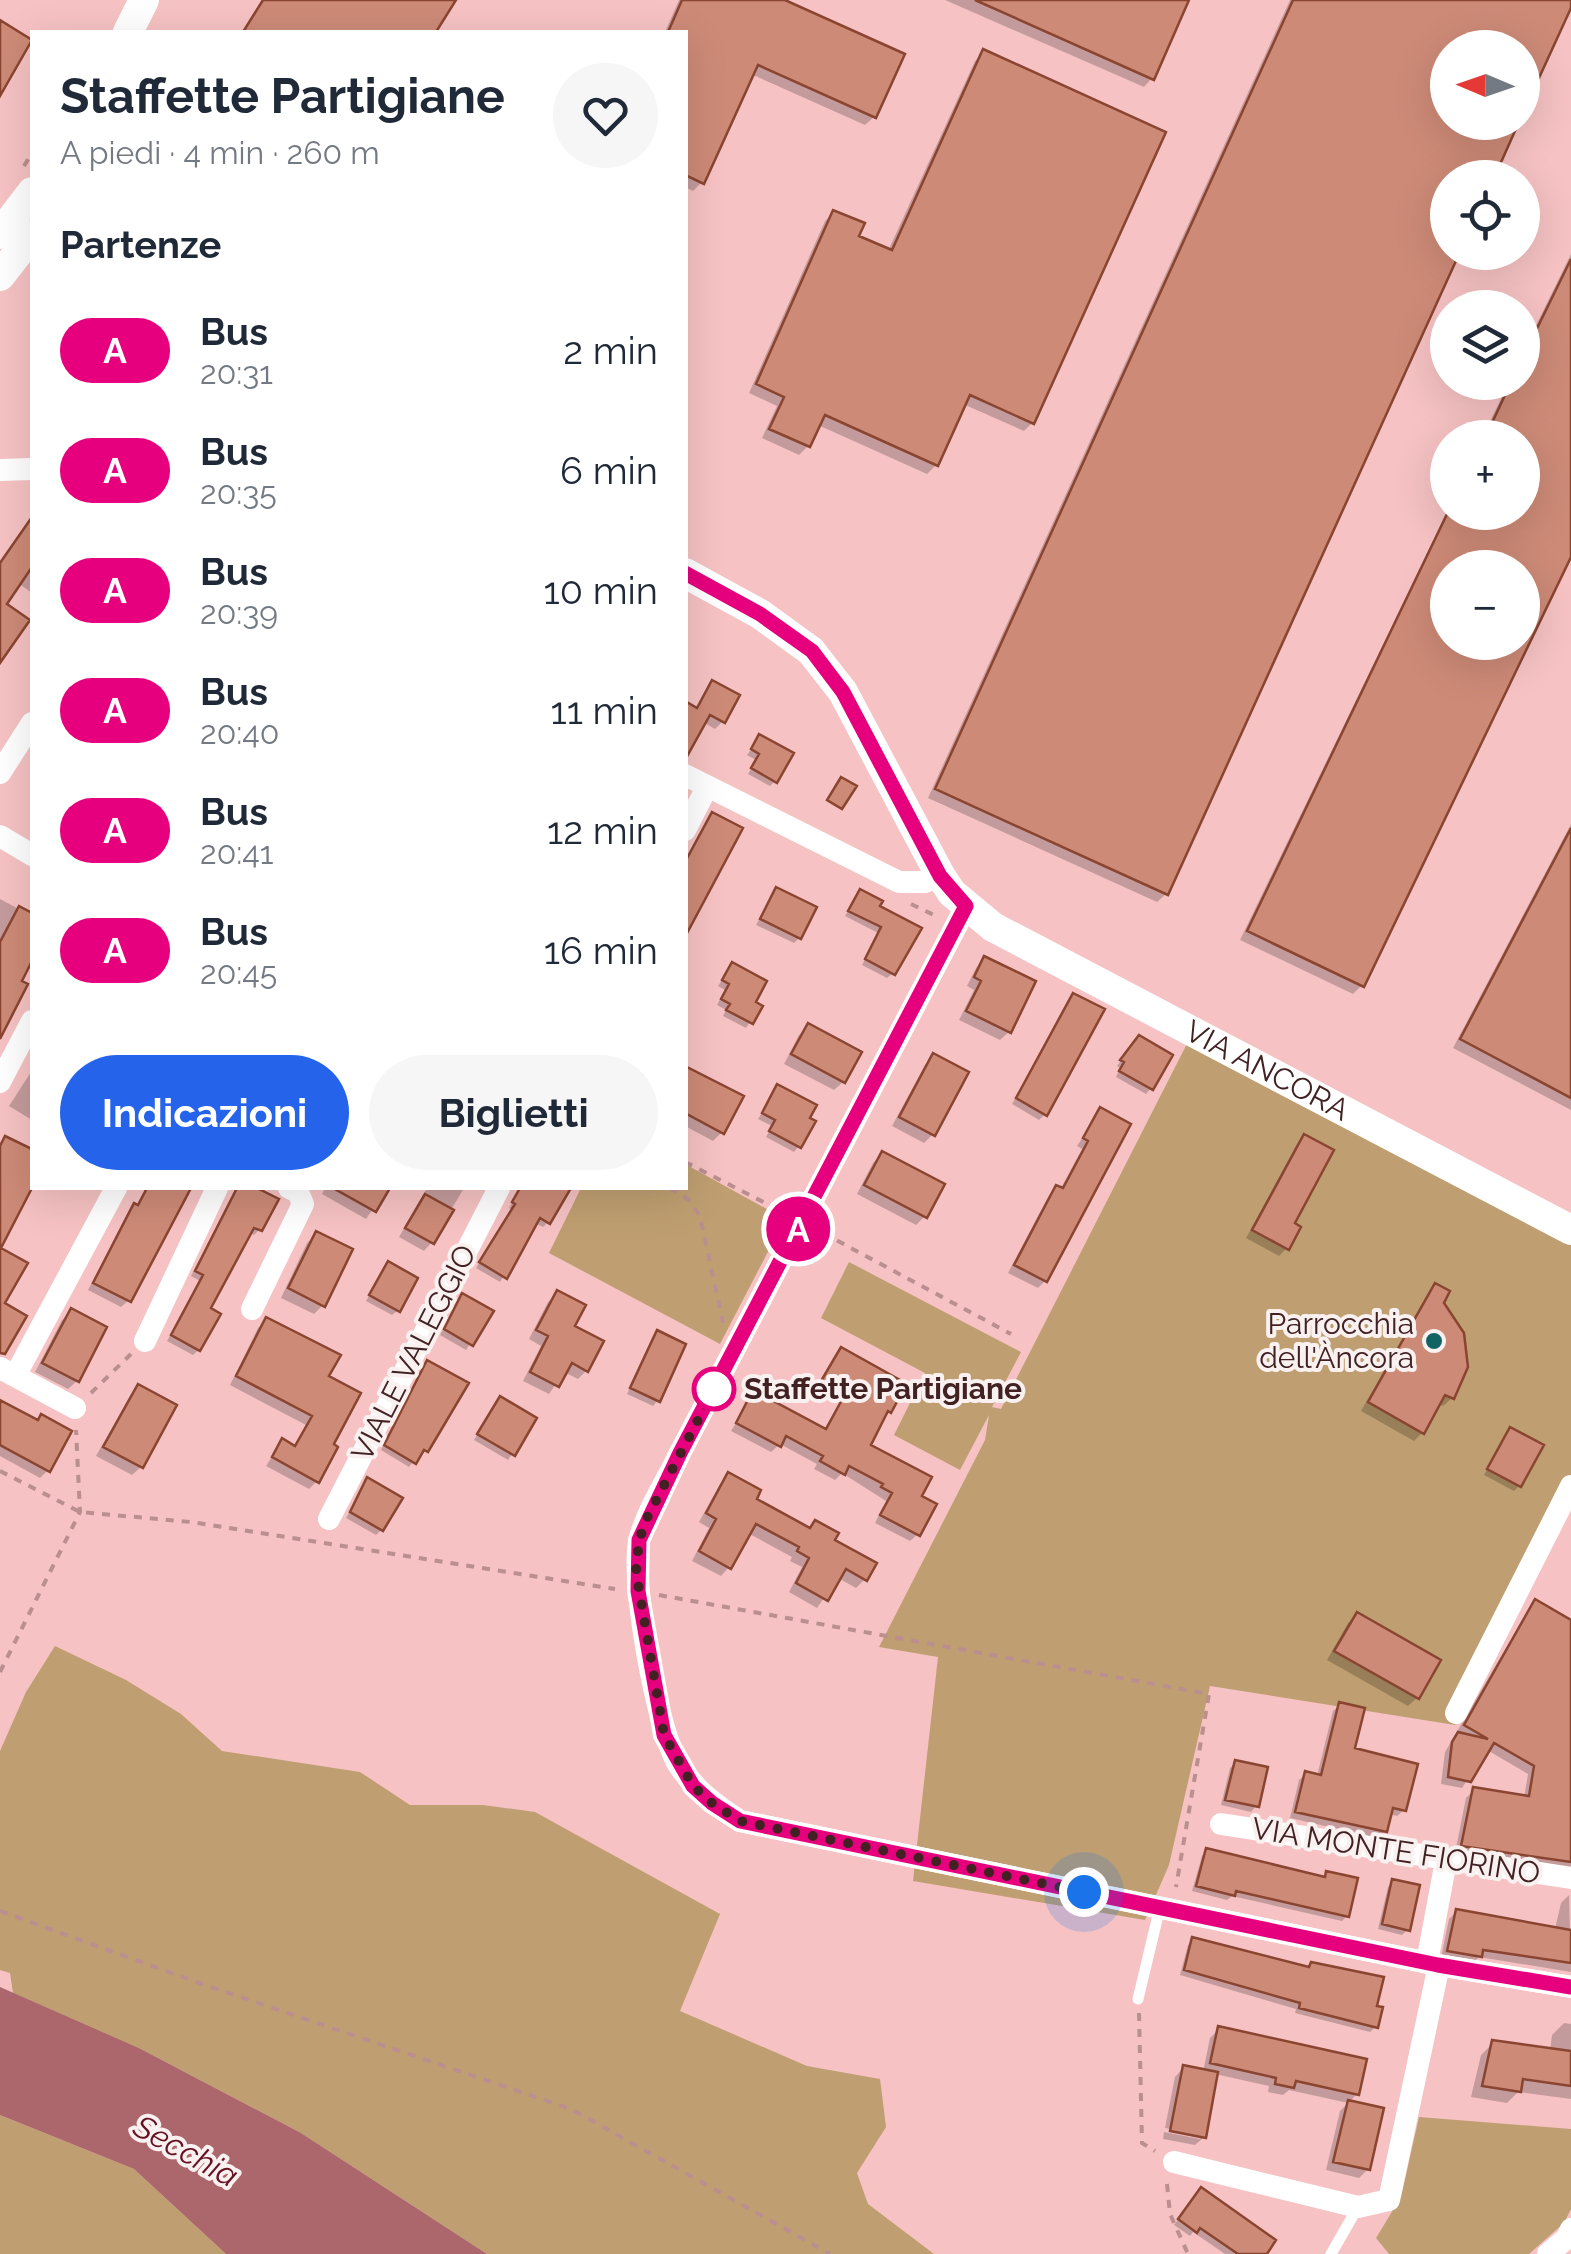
<!DOCTYPE html>
<html lang="it">
<head>
<meta charset="utf-8">
<style>
	body { margin:0; font-family:Raleway,sans-serif; background:#f6f6f7; color:#1f2937; height:100vh; display:flex; flex-direction:column; font-size:38px; white-space:nowrap }
	* { box-sizing:border-box; margin:0 }
	p { font-size:32px; color:#747a83 }
	.icon { flex:none; width:55px; height:55px; fill:none; stroke:currentColor; stroke-width:2; stroke-linecap:round; stroke-linejoin:round }
	.map { position:relative; flex:1; overflow:hidden }
	.panel { position:absolute; left:30px; top:30px; width:658px; height:1160px; display:flex; flex-direction:column; background:#fff; border-radius:0px; box-shadow:0 10px 40px #0002 }
	.panel>* { flex:none }
	.badge { padding:0 20px; border-radius:32px; font-size:35px; line-height:65px }
	.needle { width:65px; rotate:272deg }
	.fabs { position:absolute; left:1430px; top:30px; display:grid; gap:20px }
	.fabs a { display:grid; place-items:center; width:110px; height:110px; border-radius:50%; background:#fff; box-shadow:0 10px 40px #0002; font-size:50px }
	.you { position:absolute; width:50px; height:50px; margin:-25px; border:8px solid #fff; border-radius:50%; background:#1a73e8; box-shadow:0 0 0 15px #1a73e833 }
	.map>.badge { position:absolute; translate:-50% -50%; box-shadow:0 0 0 5px #fff }
	h2 { padding:0 30px; font-size:38px; line-height:90px }
	.round { display:grid; place-items:center; flex:none; width:105px; height:105px; border-radius:52px; background:#f6f6f7 }
	.overview { display:flex; align-items:center; justify-content:space-between; height:170px; padding:0 30px }
	h1 { font-size:48px; font-weight:700; line-height:75px }
	.action { display:flex; gap:20px; margin-top:auto; padding:20px 30px }
	.action a { flex:1; height:115px; border-radius:60px; background:#2563eb; color:#fff; font-size:40px; font-weight:700; line-height:115px; text-align:center }
	.action a+a { background:#f6f6f7; color:#1f2937 }
	ul { padding:0; list-style:none }
	li { display:flex; align-items:center; gap:30px; height:120px; padding:0 30px }
	li div { flex:1 }
	li b { display:block; font-size:38px }
	li em { font-style:normal }
	li .badge { min-width:110px; font-weight:700; text-align:center }
	.map>svg:first-child { display:block }
</style>
</head>
<body>
<div class="map">
<svg width="1571" height="2254" viewBox="0 0 1571 2254">
	<rect width="100%" height="100%" fill="#f6c2c3"/>
	<path fill="#bf9f71" d="M1194,1030l377,196v264l-116,235 -245,-39 -41,179 -24,55 -232,-39 25,-224 -59,-10 106,-207 4,-25 -29,55 -66,-35 31,-62 -104,-55 28,-56 172,90 -29,55 9,2z
		M685,1164l100,55 -65,125 -171,-91 32,-65h104z
		M55,1646l71,34 55,34 41,37 138,21 50,33h73l52,7 185,102 -40,97 127,55 73,13 6,48 -29,46 11,31 66,50h-447l-186,-121 -162,-85 -126,-55 -3,-20 -10,-3v-219l26,-59z
		M0,2115l134,54 92,85h-226z
		M1419,2117l152,12v80l-7,14 -35,31h-140l-13,-16 25,-41z"/>
	<path fill="#ab676b" d="M0,1987l139,61 162,85 186,121h-261l-92,-85 -134,-54z"/>
	<path fill="#0003" fill-rule="evenodd" d="M262,0h191l-20,32h-191z
		M679,0h100l95,117 -9,8 -114,-51 -49,108 -9,9 -8,-4v-155h-20z
		M945,0h242l-35,78 -8,9z
		M1290,0l281,2 -49,46h-74v130l-282,716 -9,8 -229,-104z
		M984,52l48,371 -8,8 -61,-27 -27,61 -9,9 -109,-49 -10,21 -9,9 -37,-17 15,-32 -28,-13 76,-172 9,-8 22,24 32,14 87,-190z
		M1571,254v297l-209,434 -9,9 -113,-54 208,-430v2h74v-74h-40l27,-56h13v-28zM1448,568h74v74h-74z
		M28,527l4,3v63l-14,-10 -15,22 -3,54v-97z
		M713,683l9,39 -7,7 -12,-7 -18,30v-48l10,6z
		M760,737l15,44 -5,5 -22,-12 8,-14 -9,-5z
		M1571,824v286l-118,-62z
		M776,890l23,48 -5,5 -38,-18z
		M860,892l16,15 17,66 -6,5 -25,-13 16,-32 -33,-17z
		M0,899l32,17v39l-32,65z
		M985,959l24,73 -9,8 -41,-20 15,-30 -7,-4 9,-18z
		M732,965l20,38 7,4 -13,21 -23,-12 3,-6 -9,-5 8,-15 -7,-4z
		M1074,996l-29,118 -6,6 -27,-16z
		M808,1026l35,56 -9,8 -50,-26 15,-29z
		M1130,1048l21,40 -5,6 -30,-17 4,-9 -3,-2z
		M934,1056l-1,78 -9,9 -32,-17 33,-61z
		M685,1069l37,63 -9,9 -28,-15z
		M31,1072l1,1v47l-23,-14z
		M778,1087l21,59 -5,6 -28,-15 6,-11 -14,-7z
		M1101,1110l-56,171 -7,7 -30,-15 41,-78 7,-7 4,2 22,-41 -5,-3z
		M1304,1137l-17,111 -8,8 -33,-18 51,-94z
		M882,1154l43,62 -9,9 -59,-31 16,-31z
		M146,1188h42l-59,112 -8,7 -33,-17 40,-77 8,-6z
		M236,1188h15l24,12 -16,30 -5,5 -5,-3 -41,77 -10,41 -5,5 -26,-14 33,-60 -9,-5z
		M325,1188h62l-21,31 -44,-25z
		M427,1188h37l-32,54 -8,9 -25,-14z
		M520,1188h48l-20,34 -5,5 -8,-4 -35,59 -24,-14 36,-58 -3,-2z
		M316,1234l7,71 -9,9 -33,-16 26,-55z
		M388,1264l10,46 -6,5 -26,-14z
		M1436,1286l5,17 11,95 -9,8 -5,-2 -16,29 -8,8 -53,-30 66,-116z
		M557,1293l29,78 -8,8 -14,-7 -15,22 -26,-13 18,-35 -12,-7 19,-37z
		M462,1296l28,16 -24,38 -26,-15z
		M71,1312l6,69 -9,8 -33,-17 27,-52z
		M266,1320l60,57 5,68 -14,36 -8,8 -43,-23 16,-25 11,6 13,-22 -76,-40 28,-57z
		M657,1333l1,67 -5,6 -26,-12z
		M841,1350l49,44 -1,17 -8,8 -13,28 50,50v37l-8,7 -35,-18 11,-22 -44,-28 -7,7 -21,-11 3,-5 -37,-20 -9,8 -40,-21 23,-38 70,37 16,-28 -24,-13z
		M423,1368l3,82 -5,6 -2,-2 -10,13 -28,-17z
		M139,1387l2,80 -9,8 -36,-19 34,-60z
		M500,1399l34,19 -26,42 -34,-20z
		M0,1403l36,20 12,47 -8,8 -40,-22z
		M1510,1430l9,56 -5,5 -30,-16z
		M729,1475l24,25 55,29 7,-6 50,56 -9,9 -18,-10 -21,30 -28,-16 13,-25 -12,-6 2,-4 -44,-24 -19,34 -8,9 -29,-15 17,-33 -10,-6 21,-38z
		M368,1480l13,50 -5,5 -30,-17z
		M1536,1602l35,21v250l-116,-20 11,-55 8,-8 50,8 4,-24 -41,-24 -25,38 -21,-4 4,-32 83,-142z
		M1357,1615l60,83 -9,8 -81,-46 21,-37z
		M1340,1705l12,45 52,60 -7,6 -8,-2 -4,17 -7,7 -88,-20 9,-38 7,-6 11,2 16,-65z
		M1236,1762l20,44 -5,6 -30,-7 9,-37z
		M1207,1850l115,29 5,-5 20,42 -5,5 -110,-25 -5,4 -35,-9 10,-35z
		M1393,1881l15,48 -6,6 -24,-6 10,-42z
		M1569,1895l2,77 -92,-15 -7,6 -31,-5 8,-39 7,-7 99,17 6,-26z
		M1193,1940l114,29 67,39 2,19 -6,5 -75,-19 1,-4 -116,-34 8,-30z
		M1564,2023l7,1v75l-53,-7 -11,11 -36,-6 10,-42 12,-12 57,8 2,-16z
		M1219,2029l145,32 -7,33 -9,9 33,7 -13,59 -9,9 -33,-8 14,-59 8,-8 -59,-13 -6,5 -15,-3 1,-6 -54,-12 -11,63 -9,8 -32,-6 1,-7 36,7v-5l-35,-6 10,-51 8,-9 20,4 7,-34z
		M1196,2195l68,59h-39l-32,-22 -3,4 -16,-11z"/>
	<path fill="#cd8a77" stroke="#8a4531" stroke-width="2.5" fill-rule="evenodd" d="M263,0h193l-20,32h-193z
		M682,0h103l120,54 -29,64 -118,-53 -54,119 -19,-9v-143h-17z
		M975,0h214l-35,80z
		M1293,0h278v8l-49,107v-67h-74v74h71l-25,56h-46v74h12l-292,643 -233,-106z
		M0,20l32,20 -32,56z
		M983,49l183,83 -132,292 -64,-29 -32,71 -113,-51 -15,32 -41,-18 15,-32 -28,-13 77,-174 32,13 -6,13 33,14z
		M1571,259v298l-207,430 -117,-56 201,-419h74v-74h-37l26,-56h11v-23zM1448,568h74v74h-74z
		M32,517v50l-25,37 23,16 -30,43v-100z
		M712,680l28,15 -15,28 -15,-8 -25,45v-59l12,7z
		M759,734l35,19 -17,30 -26,-15 8,-14 -8,-5z
		M841,777l16,9 -15,23 -15,-9z
		M712,812l31,16 -58,109v-75z
		M1571,828v270l-111,-59z
		M776,887l41,20 -16,32 -41,-20z
		M860,889l23,12 -3,5 42,22 -27,47 -30,-16 16,-32 -33,-16z
		M19,906l13,7v48l-10,20 6,3 -28,55v-97z
		M984,956l52,25 -25,52 -45,-22 15,-30 -7,-4z
		M732,962l35,19 -11,21 7,4 -10,18 -27,-14 4,-6 -9,-5 8,-15 -7,-4z
		M1073,993l32,16 -58,107 -31,-18z
		M808,1023l54,29 -17,31 -54,-29z
		M1139,1035l34,20 -20,35 -34,-19 5,-9 -4,-2z
		M933,1053l36,19 -34,64 -36,-19z
		M685,1066l59,30 -20,38 -39,-21z
		M777,1084l40,21 -7,13 6,3 -15,27 -32,-17 6,-11 -13,-7z
		M1100,1107l31,17 -84,158 -33,-17 42,-80 7,3 25,-47 -5,-3z
		M1304,1134l30,16 -39,73 6,4 -12,23 -37,-20z
		M5,1136l27,13v39l-31,60 27,15 -23,40 22,13 -22,38 -5,-1v-207z
		M882,1151l63,33 -18,34 -63,-33z
		M147,1188h44l-60,114 -38,-19 41,-80 4,2z
		M237,1188h20l22,11 -17,32 -8,-3 -43,80 10,6 -21,37 -29,-16 32,-60 -8,-4z
		M333,1188h57l-14,24z
		M520,1188h51l-21,36 -10,-6 -33,61 -28,-17 36,-58 -3,-2z
		M425,1194l29,16 -20,34 -29,-16z
		M316,1231l37,18 -28,58 -37,-19z
		M388,1261l30,17 -18,34 -31,-17z
		M1435,1283l15,8 -6,12 20,30 4,34 -14,32 -9,-4 -21,39 -56,-32z
		M557,1290l29,15 -11,21 29,15 -16,31 -16,-9 -13,24 -29,-15 18,-36 -12,-6z
		M462,1293l32,18 -21,35 -29,-17z
		M71,1308l36,19 -28,55 -37,-19z
		M266,1317l75,38 -12,21 32,17 -27,51 4,3 -19,36 -47,-26 10,-19 13,8 17,-30 -76,-40z
		M657,1330l29,14 -26,58 -30,-14z
		M841,1347l59,33 -7,13 7,3 -9,17 -3,-2 -17,34 61,32 -10,19 15,8 -17,32 -40,-21 12,-22 -11,-6 2,-3 -34,-18 -4,9 -25,-14 3,-5 -37,-20 -5,11 -45,-24 17,-33 73,39 19,-35 -24,-13z
		M427,1360l42,23 -41,69 -4,-2 -8,14 -32,-19z
		M138,1384l39,21 -34,63 -40,-21z
		M500,1396l37,22 -22,38 -38,-22z
		M0,1400l38,20 3,-6 31,17 -22,41 -50,-27z
		M1510,1427l34,18 -23,42 -34,-18z
		M728,1472l33,18 -4,9 53,29 5,-8 24,13 -4,7 42,23 -10,18 -21,-12 -18,32 -32,-18 13,-25 -12,-7 2,-4 -43,-23 -25,45 -32,-18 17,-32 -10,-6z
		M367,1477l36,21 -20,33 -33,-19z
		M1535,1599l36,21v242l-110,-16 12,-59 56,9 5,-30 -40,-23 -23,39 -23,-5 4,-35 6,-10 30,7 -24,-14z
		M1357,1612l84,48 -22,39 -85,-48z
		M1339,1702l26,6 -10,40 63,16 -12,47 -13,-3 -6,24 -92,-20 10,-41 16,4z
		M1235,1760l33,7 -9,40 -34,-7z
		M1206,1848l119,29 1,-6 32,7 -9,39 -113,-26 -1,5 -39,-10z
		M1392,1879l28,6 -10,46 -28,-7z
		M1456,1909l115,21v33l-88,-13 -1,7 -35,-6z
		M1192,1937l117,30 2,-5 73,15 -7,29 6,1 -5,21 -79,-20 1,-5 -116,-33z
		M1218,2026l149,33 -8,36 -63,-14 -2,7 -19,-4 1,-6 -66,-15z
		M1492,2040l79,11v35l-48,-7 -2,13 -39,-6z
		M1183,2065l35,7 -12,66 -36,-7z
		M1348,2100l36,8 -14,62 -37,-8z
		M1201,2187l75,53 -9,14h-29l-38,-26 -3,5 -19,-14z"/>
	<g fill="none" stroke-linecap="round" stroke-linejoin="round">
		<path stroke="#bb8e8f" stroke-width="4" stroke-dasharray="8 8" stroke-linecap="butt" d="M24,166l8,-13
			M911,904l27,13
			M685,1162l98,50
			M670,1188l19,12 11,16 23,107
			M823,1233l188,101
			M91,1393l40,-39
			M0,1471l80,41 111,10 424,67
			M659,1595l550,99 -33,193
			M0,1672l80,-160 -4,-82
			M0,1911l202,73 369,125 259,145
			M1139,2013l3,130 13,8
			M1167,2184l3,30 18,40"/>
		<path stroke="#fff" stroke-width="11" d="M1138,1999l22,-92
			M1331,2254l27,-47"/>
		<path stroke="#fff" stroke-width="22" d="M0,470l32,-1
			M0,773l32,-50
			M685,775l214,107h26l15,-7
			M685,830l22,-43
			M0,836l32,19
			M967,906l-287,547c-13,27 -31,54 -40,84 -11,39 17,192 38,227 16,25 37,41 62,57l699,144 132,22
			M0,1082l32,-61
			M252,1309l51,-105 -5,-12 -9,-4
			M145,1341l72,-153
			M0,1368l75,40
			M15,1376l101,-188
			M329,1519l170,-331
			M1456,1713l115,-227
			M1221,1824l350,54
			M1427,1962l19,-101
			M1174,2162l184,45 31,-7 50,-235
			M1548,2254l19,-16 4,-9"/>
		<g stroke="#fff" stroke-width="30">
			<path d="M128,32l16,-32"/>
			<path d="M0,234l32,-42"/>
			<path d="M0,276l32,-41"/>
			<path id="s1" d="M685,573l75,41 51,37 32,41 97,183 12,18 41,34 578,303"/>
		</g>
	</g>
	<g fill="none" stroke-linecap="round" stroke-linejoin="round">
		<g stroke="#fff" stroke-width="22">
			<path id="line" d="M685,573l75,41 52,37 31,41 97,184 26,30 -286,547 -41,87 -1,51 26,144 29,51 19,17 28,18 698,144 133,22"/>
		</g>
		<use href="#line" stroke="#e6007e" stroke-width="15"/>
		<path stroke="#422123" stroke-width="10" stroke-dasharray="0 18" d="M714,1389l-67,129 -8,22 -3,32 28,163 29,51 19,17 28,18 344,71"/>
	</g>
	<circle fill="#136365" stroke="#f9f0f0" stroke-width="4" cx="1434" cy="1341" r="10"/>
	<circle fill="#fff" stroke="#e6007e" stroke-width="5" cx="714" cy="1389" r="20"/>
	<g text-anchor="middle" stroke-width="8" stroke-linejoin="round" paint-order="stroke">
		<g font-size="30" fill="#422123" stroke="#f9f0f0">
			<text dy="10" stroke="none"><textPath href="#s1" startOffset="792">VIA ANCORA</textPath></text>
			<text transform="translate(414 1353) rotate(-63)" y="10">VIALE VALEGGIO</text>
			<text transform="translate(1396 1851) rotate(9)" y="10">VIA MONTE FIORINO</text>
		</g>
		<g font-size="30" fill="#422123" stroke="#f9f0f0" text-anchor="end">
			<text x="1414" y="1334">Parrocchia<tspan x="1414" dy="34">dell'Àncora</tspan></text>
		</g>
		<g font-size="30" font-weight="bold" fill="#422123" stroke="#f9f0f0" text-anchor="start">
			<text x="744" y="1399">Staffette Partigiane</text>
		</g>
		<g font-size="32" font-style="italic" fill="#661121" stroke="#f9f0f0">
			<text transform="translate(186 2151) rotate(29)" y="11">Secchia</text>
		</g>
	</g>
</svg>
<div class="fabs">
<a><svg class="needle" viewBox="-14 -14 28 28"><path d="M0-13l5 13h-10z" fill="#e53935"/><path d="M0 13l5-13h-10z" fill="#747a83"/></svg></a>
<a><svg class="icon" aria-label="locate" viewBox="0 0 24 24"><circle cx="12" cy="12" r="6"/><path d="M12 2v4M12 18v4M2 12h4M18 12h4"/></svg></a>
<a><svg class="icon" aria-label="layers" viewBox="0 0 24 24"><path d="M12 4l9 5-9 5-9-5zM3 14l9 5 9-5"/></svg></a>
<a>+</a>
<a>−</a>
</div>
<div class="you" style="left:1084px;top:1892px"></div>
<b class="badge" style="left:798px;top:1229px;background:#e6007e;color:#fff">A</b>
<section class="panel">
<div class="overview"><div><h1>Staffette Partigiane</h1><p>A piedi · 4 min · 260 m</p></div><a class="round"><svg class="icon" aria-label="heart" viewBox="0 0 24 24"><path d="M12 20l-8-8c-3-5 5-10 8-4 3-6 11-1 8 4z"/></svg></a></div>
<h2>Partenze</h2>
<ul>
<li><span class="badge" style="background:#e6007e;color:#fff">A</span><div><b>Bus</b><p>20:31</p></div><em>2 min</em></li>
<li><span class="badge" style="background:#e6007e;color:#fff">A</span><div><b>Bus</b><p>20:35</p></div><em>6 min</em></li>
<li><span class="badge" style="background:#e6007e;color:#fff">A</span><div><b>Bus</b><p>20:39</p></div><em>10 min</em></li>
<li><span class="badge" style="background:#e6007e;color:#fff">A</span><div><b>Bus</b><p>20:40</p></div><em>11 min</em></li>
<li><span class="badge" style="background:#e6007e;color:#fff">A</span><div><b>Bus</b><p>20:41</p></div><em>12 min</em></li>
<li><span class="badge" style="background:#e6007e;color:#fff">A</span><div><b>Bus</b><p>20:45</p></div><em>16 min</em></li>
</ul>
<div class="action"><a>Indicazioni</a><a>Biglietti</a></div>
</section>
</div>
</body>
</html>
